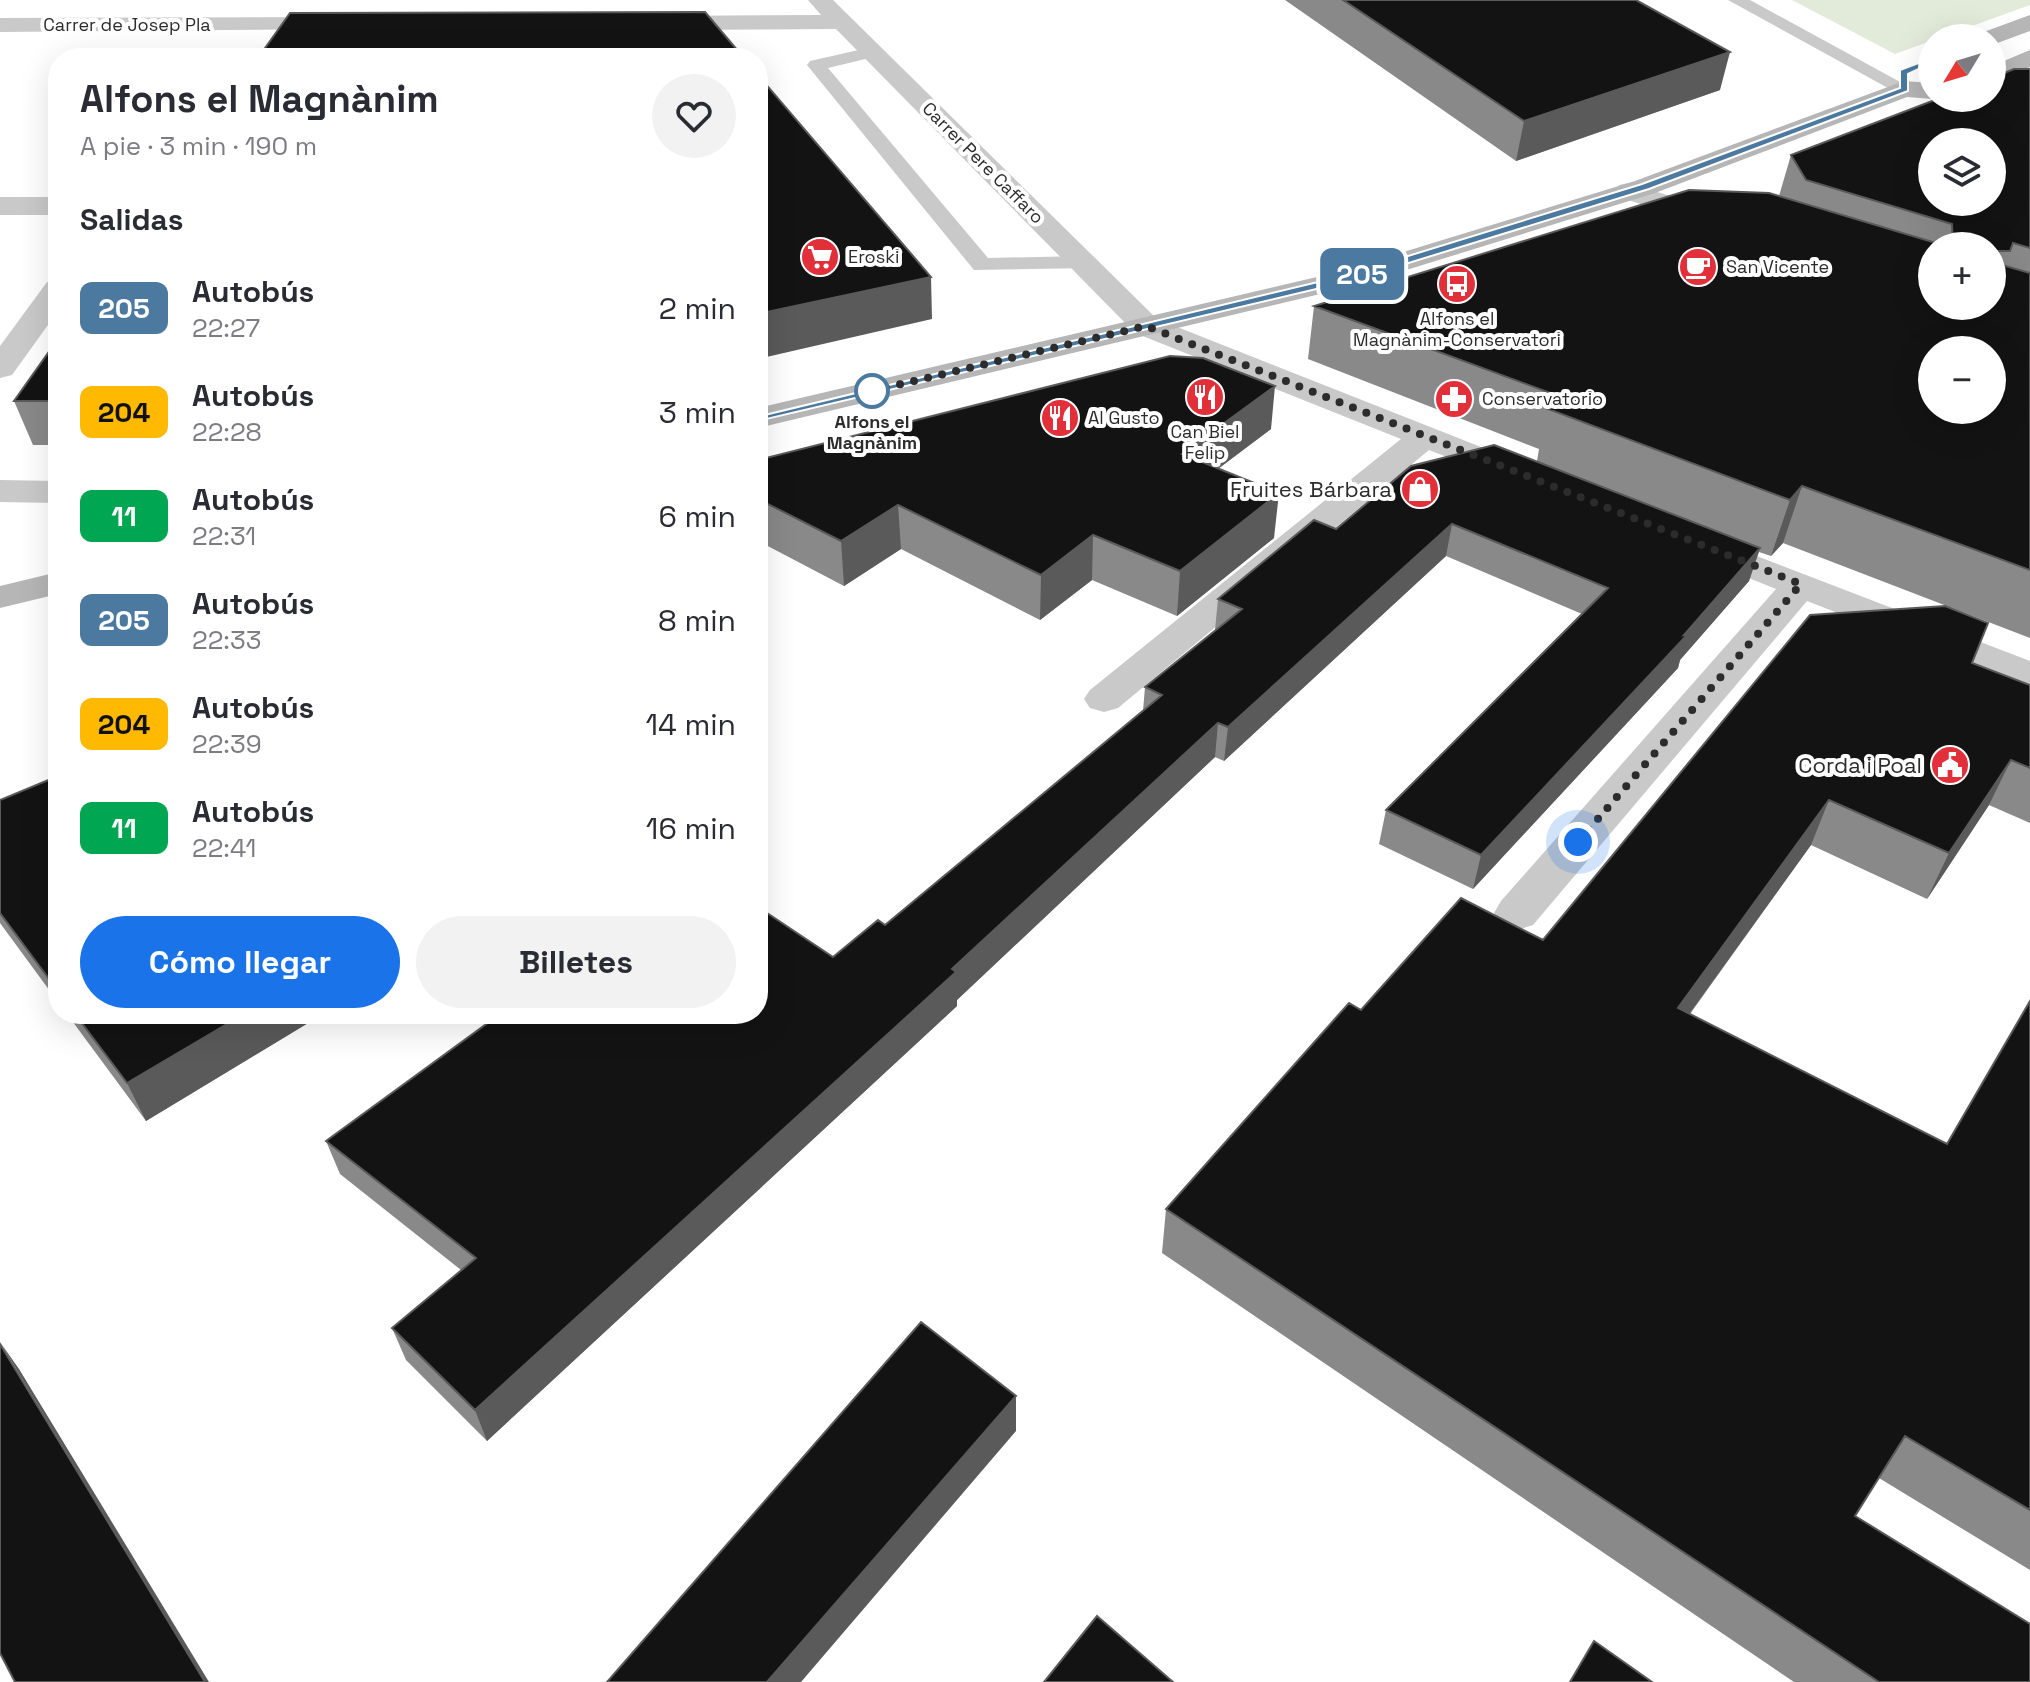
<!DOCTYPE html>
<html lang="es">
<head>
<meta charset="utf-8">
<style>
	body { margin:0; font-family:"Space Grotesk",sans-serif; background:#f2f2f3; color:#2b2b33; height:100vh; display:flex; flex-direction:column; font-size:30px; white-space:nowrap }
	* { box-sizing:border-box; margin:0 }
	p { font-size:26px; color:#7c7c81 }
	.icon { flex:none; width:44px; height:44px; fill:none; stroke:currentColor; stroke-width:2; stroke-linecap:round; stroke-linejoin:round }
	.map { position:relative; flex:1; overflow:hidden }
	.panel { position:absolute; left:48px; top:48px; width:720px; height:976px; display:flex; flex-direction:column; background:#fff; border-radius:32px; box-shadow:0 8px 32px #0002 }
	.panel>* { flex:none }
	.badge { padding:0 16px; border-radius:12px; font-size:28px; line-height:52px }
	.needle { width:52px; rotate:232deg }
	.buttons { position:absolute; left:1918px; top:24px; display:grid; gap:16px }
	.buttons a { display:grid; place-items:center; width:88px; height:88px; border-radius:50%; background:#fff; box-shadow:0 8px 32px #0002; font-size:40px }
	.you { position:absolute; width:40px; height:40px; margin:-20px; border:6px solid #fff; border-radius:50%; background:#1a73e8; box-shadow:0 0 0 12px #1a73e833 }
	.map>.badge { position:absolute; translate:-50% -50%; box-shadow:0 0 0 4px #fff }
	h2 { padding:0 32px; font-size:30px; line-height:72px }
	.round { display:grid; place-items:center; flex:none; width:84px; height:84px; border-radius:42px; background:#f2f2f3 }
	.headline { display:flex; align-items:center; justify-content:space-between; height:136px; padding:0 32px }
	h1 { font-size:38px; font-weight:700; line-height:60px }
	.primary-button { display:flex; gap:16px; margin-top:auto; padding:16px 32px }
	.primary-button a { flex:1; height:92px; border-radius:48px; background:#1a73e8; color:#fff; font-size:32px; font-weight:700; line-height:92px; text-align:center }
	.primary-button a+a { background:#f2f2f3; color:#2b2b33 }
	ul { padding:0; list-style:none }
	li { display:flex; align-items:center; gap:24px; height:104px; padding:0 32px }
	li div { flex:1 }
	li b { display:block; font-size:30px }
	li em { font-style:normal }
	li .badge { min-width:88px; font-weight:700; text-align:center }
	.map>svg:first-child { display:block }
</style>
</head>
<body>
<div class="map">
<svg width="2030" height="1682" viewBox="0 0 2030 1682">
	<rect width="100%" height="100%" fill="#fff"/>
	<path fill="#e2ead9" d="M1792,0h238v5l-135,49z"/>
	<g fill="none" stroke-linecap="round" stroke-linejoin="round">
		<path fill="#c9c9c9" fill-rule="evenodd" d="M1728,0h22l163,89 -9,6 -7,-2z
			M872,47l9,5 -3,4 -50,12 160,190 94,-2 11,7 -3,5 -116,2 -167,-205 3,-4z"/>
		<path fill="#c9c9c9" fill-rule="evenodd" d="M808,0h25l324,319 377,149 6,7 -6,7 -12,4 -93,-36 -311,258 -14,4 -14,-4 -6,-9 6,-9 311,-251 -266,-106 -299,-304 -181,1 -12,-7 12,-7 166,-1z
			M342,17l9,2 3,5 -3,5 -351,3v-14z
			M1629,183l95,30 4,6 -4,6 -10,3 -95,-31 -4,-6 4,-6z
			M0,197h58v18h-58z
			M58,280v31l-46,64 -12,3v-32l47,-64z
			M0,480l58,1v22l-58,-1z
			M1697,533l333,128v27l-223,-87 -274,324 -16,5 -16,-5 -7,-12 7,-12 275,-312 -92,-37 -5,-8 5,-8z"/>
		<path fill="#b6b6b6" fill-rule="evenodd" d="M2030,15v16l-38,14v-7h-14l3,-5z
			M2030,50v17l-38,16v-17z
			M1904,81l28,2v15h3l-3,1 -25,-2 -252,96 -297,92 -600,143v-20l580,-136 297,-91z
			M58,572v22l-58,14v-22z"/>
	</g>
	<path fill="#898989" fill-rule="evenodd" d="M1285,0h351l84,90 -204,71z
		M2030,69v569l-247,-95 -12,13 -12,-4 -10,29 -69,79 -2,8 -205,221 -94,-45 7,-34 196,-196 -136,-58 -222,205 -9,-4 -258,243v6l-470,435 -81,-81 -14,-32 69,-58 -121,-96 -14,-33 507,-184 52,-32 258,-214 2,-24 70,-57 3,-31 118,-70 201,-68 2,-12 -231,-90 6,-53 465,-110 12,-41zM1932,246h60v60z
		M58,339v106h-25l-19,-44z
		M1271,429l-53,40 56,69 -97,78 -85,-36 -52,40 -139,-71 -57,37 -86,-45v-81z
		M2030,685v138l-41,-18 -62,94 -116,-54 -121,169 257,130 83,-143v569l-151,-92 -24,38 175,166h-236l-632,-429 4,-44 195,-199 182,-70z
		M58,776v226l-58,-79v-123z
		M67,1014h256l-177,107z"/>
	<path fill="#5a5a5a" d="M1730,52l-10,38 -204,71 8,-40z
		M931,277l1,42 -174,40v-45z
		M1275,386l-4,43 -92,69 3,-44z
		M1802,486l-19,57 -12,13 19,-56z
		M1279,493l-5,45 -97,78 3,-45z
		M898,505l3,44 -57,37 -3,-45z
		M1452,524l-6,32 -222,205 4,-34z
		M1093,535l-1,45 -52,40 1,-45z
		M1760,548l-11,33 -69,79 -2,8 -205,221 8,-34z
		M1218,723l-3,34 -258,243v6l-470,435 -12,-31z
		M2011,760l-22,45 -62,94 22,-46z
		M1829,800l-18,45 -150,208 17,-45z
		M244,1014h79l-177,107 -19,-38z
		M0,1342l19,27 190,313h-4z
		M1016,1396v35l-215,251h-34z"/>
	<path fill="#131313" stroke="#5a5a5a" stroke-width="2" fill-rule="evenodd" d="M1343,0h293l94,52 -206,69z
		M705,12l39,46h-486l32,-45z
		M2014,69h16v179l-17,-5 -3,8h-18v-5h-39l-1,-22 -146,-44 -15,-25 149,-57h52v-20zM1932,142h60v60h-60z
		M758,75l173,202 -173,37z
		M1689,190l80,3 177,53h-14v60h60v-44l38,11v297l-228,-84 -12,14 -242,-91 27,-7 -261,-96zM1932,350h60v60h-60z
		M58,339v62h-44z
		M1170,356l33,2 72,28 -93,68 97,39 -99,78 -87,-36 -52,40 -143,-70 -57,36 -83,-42v-39z
		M1494,445l266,103 -76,87 4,-1 -207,221 -95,-45 222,-222 -156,-64 -224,203 -10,-4 -266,246 4,3 -481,438 -83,-82 84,-70 -150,-117 174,-127h258v-107l75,50 45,-37 7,5 277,-230 -17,-8 97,-78 -24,-10 96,-79 22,9 75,-63z
		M1945,606l43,17 -16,40 58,22v83l-19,-8 -62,93 -120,-53 -151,208 269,136 83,-143v509l-125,-74 -50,80 175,108v58h-151l-713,-473 183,-206 12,7 100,-112 82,42 267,-325z
		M58,776v215l-58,-78v-113z
		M75,1014h169l-117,69z
		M921,1322l95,74 -249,286h-160z
		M0,1344l205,338h-190l-15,-29z
		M1097,1616l76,66h-129z
		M1594,1641l58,41h-82z"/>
	<path fill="#4b799f" stroke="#fff" stroke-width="2" d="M1929,59l7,2 -28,13v17l-259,98 -299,92 -592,140 -6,-3 591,-142 299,-92 258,-96v-18z"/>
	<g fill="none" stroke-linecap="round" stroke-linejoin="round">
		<path stroke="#2c2c2c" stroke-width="8" stroke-dasharray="0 14.4" d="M872,391l274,-65 655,258 -223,258"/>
	</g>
	<defs>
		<g id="supermarket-disc" transform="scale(2)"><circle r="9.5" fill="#e2303b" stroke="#fff"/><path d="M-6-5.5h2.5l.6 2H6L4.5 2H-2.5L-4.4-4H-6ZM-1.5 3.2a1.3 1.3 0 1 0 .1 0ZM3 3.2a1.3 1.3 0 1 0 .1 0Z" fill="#fff"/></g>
		<g id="cafe-disc" transform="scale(2)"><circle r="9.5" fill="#e2303b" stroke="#fff"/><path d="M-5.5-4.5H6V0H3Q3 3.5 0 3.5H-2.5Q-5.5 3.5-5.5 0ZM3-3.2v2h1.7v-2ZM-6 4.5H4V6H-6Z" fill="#fff"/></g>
		<g id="bus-disc" transform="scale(2)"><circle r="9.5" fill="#e2303b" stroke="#fff"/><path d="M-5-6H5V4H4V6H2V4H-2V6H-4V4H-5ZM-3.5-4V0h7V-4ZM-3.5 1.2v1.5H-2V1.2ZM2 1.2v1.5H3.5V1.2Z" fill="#fff"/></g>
		<g id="restaurant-disc" transform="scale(2)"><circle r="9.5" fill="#e2303b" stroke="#fff"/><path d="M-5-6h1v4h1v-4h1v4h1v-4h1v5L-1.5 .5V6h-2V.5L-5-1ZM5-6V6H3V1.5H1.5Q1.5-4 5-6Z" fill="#fff"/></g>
		<g id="pharmacy-disc" transform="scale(2)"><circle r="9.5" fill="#e2303b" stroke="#fff"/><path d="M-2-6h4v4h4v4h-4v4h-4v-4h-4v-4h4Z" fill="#fff"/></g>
		<g id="shop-disc" transform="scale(2)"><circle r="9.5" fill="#e2303b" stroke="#fff"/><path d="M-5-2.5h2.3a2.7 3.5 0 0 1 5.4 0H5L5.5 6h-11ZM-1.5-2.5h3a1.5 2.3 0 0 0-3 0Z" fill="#fff"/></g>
		<g id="civic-disc" transform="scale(2)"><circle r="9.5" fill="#e2303b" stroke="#fff"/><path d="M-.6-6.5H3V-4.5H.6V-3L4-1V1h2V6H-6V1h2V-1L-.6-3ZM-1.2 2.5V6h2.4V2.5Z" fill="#fff"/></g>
	</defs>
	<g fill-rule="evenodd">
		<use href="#supermarket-disc" x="820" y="257"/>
		<use href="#cafe-disc" x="1698" y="267"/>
		<use href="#bus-disc" x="1457" y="284"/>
		<use href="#restaurant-disc" x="1205" y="397"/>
		<use href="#pharmacy-disc" x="1454" y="399"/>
		<use href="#restaurant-disc" x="1060" y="418"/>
		<use href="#shop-disc" x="1420" y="489"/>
		<use href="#civic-disc" x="1950" y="765"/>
	</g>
	<circle fill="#fff" stroke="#4b799f" stroke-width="4" cx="872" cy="391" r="16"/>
	<g text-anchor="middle" stroke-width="8" stroke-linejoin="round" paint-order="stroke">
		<g font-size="18" fill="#2c2c2c" stroke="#fff">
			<text x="127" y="31">Carrer de Josep Pla</text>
			<text transform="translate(983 163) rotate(45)" y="6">Carrer Pere Caffaro</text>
		</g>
		<g font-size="18" fill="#2c2c2c" stroke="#fff" text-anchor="start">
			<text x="848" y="263">Eroski</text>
			<text x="1726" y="273">San Vicente</text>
			<text x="1457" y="325" text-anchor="middle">Alfons el<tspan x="1457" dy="21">Magnànim-Conservatori</tspan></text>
			<text x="1482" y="405">Conservatorio</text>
			<text x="1088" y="424">Al Gusto</text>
			<text x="1205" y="438" text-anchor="middle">Can Biel<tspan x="1205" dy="21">Felip</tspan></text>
		</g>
		<g font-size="18" font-weight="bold" fill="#2c2c2c" stroke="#fff">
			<text x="872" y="428">Alfons el<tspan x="872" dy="21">Magnànim</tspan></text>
		</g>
		<g font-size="22" fill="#2c2c2c" stroke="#fff" text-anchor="end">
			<text x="1392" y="497">Fruites Bárbara</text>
			<text x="1922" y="773">Corda i Poal</text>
		</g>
	</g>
</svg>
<div class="buttons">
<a><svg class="needle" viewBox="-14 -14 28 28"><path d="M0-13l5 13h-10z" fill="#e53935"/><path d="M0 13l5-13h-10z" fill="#7c7c81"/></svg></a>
<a><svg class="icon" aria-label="layers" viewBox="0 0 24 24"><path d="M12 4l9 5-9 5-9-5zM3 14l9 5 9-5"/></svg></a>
<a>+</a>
<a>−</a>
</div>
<div class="you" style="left:1578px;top:842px"></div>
<b class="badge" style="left:1362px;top:274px;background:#4b799f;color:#fff">205</b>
<section class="panel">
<div class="headline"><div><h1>Alfons el Magnànim</h1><p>A pie · 3 min · 190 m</p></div><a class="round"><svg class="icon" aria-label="heart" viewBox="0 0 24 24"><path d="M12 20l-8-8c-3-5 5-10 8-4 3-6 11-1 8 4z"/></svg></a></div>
<h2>Salidas</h2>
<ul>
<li><span class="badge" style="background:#4b799f;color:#fff">205</span><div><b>Autobús</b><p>22:27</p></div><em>2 min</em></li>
<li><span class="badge" style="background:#ffba00;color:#111">204</span><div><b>Autobús</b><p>22:28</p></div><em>3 min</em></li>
<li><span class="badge" style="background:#00a651;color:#fff">11</span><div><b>Autobús</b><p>22:31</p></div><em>6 min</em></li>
<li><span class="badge" style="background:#4b799f;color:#fff">205</span><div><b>Autobús</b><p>22:33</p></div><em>8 min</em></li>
<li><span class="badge" style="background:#ffba00;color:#111">204</span><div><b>Autobús</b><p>22:39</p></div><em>14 min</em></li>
<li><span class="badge" style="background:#00a651;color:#fff">11</span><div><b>Autobús</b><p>22:41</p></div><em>16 min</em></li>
</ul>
<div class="primary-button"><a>Cómo llegar</a><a>Billetes</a></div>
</section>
</div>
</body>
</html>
